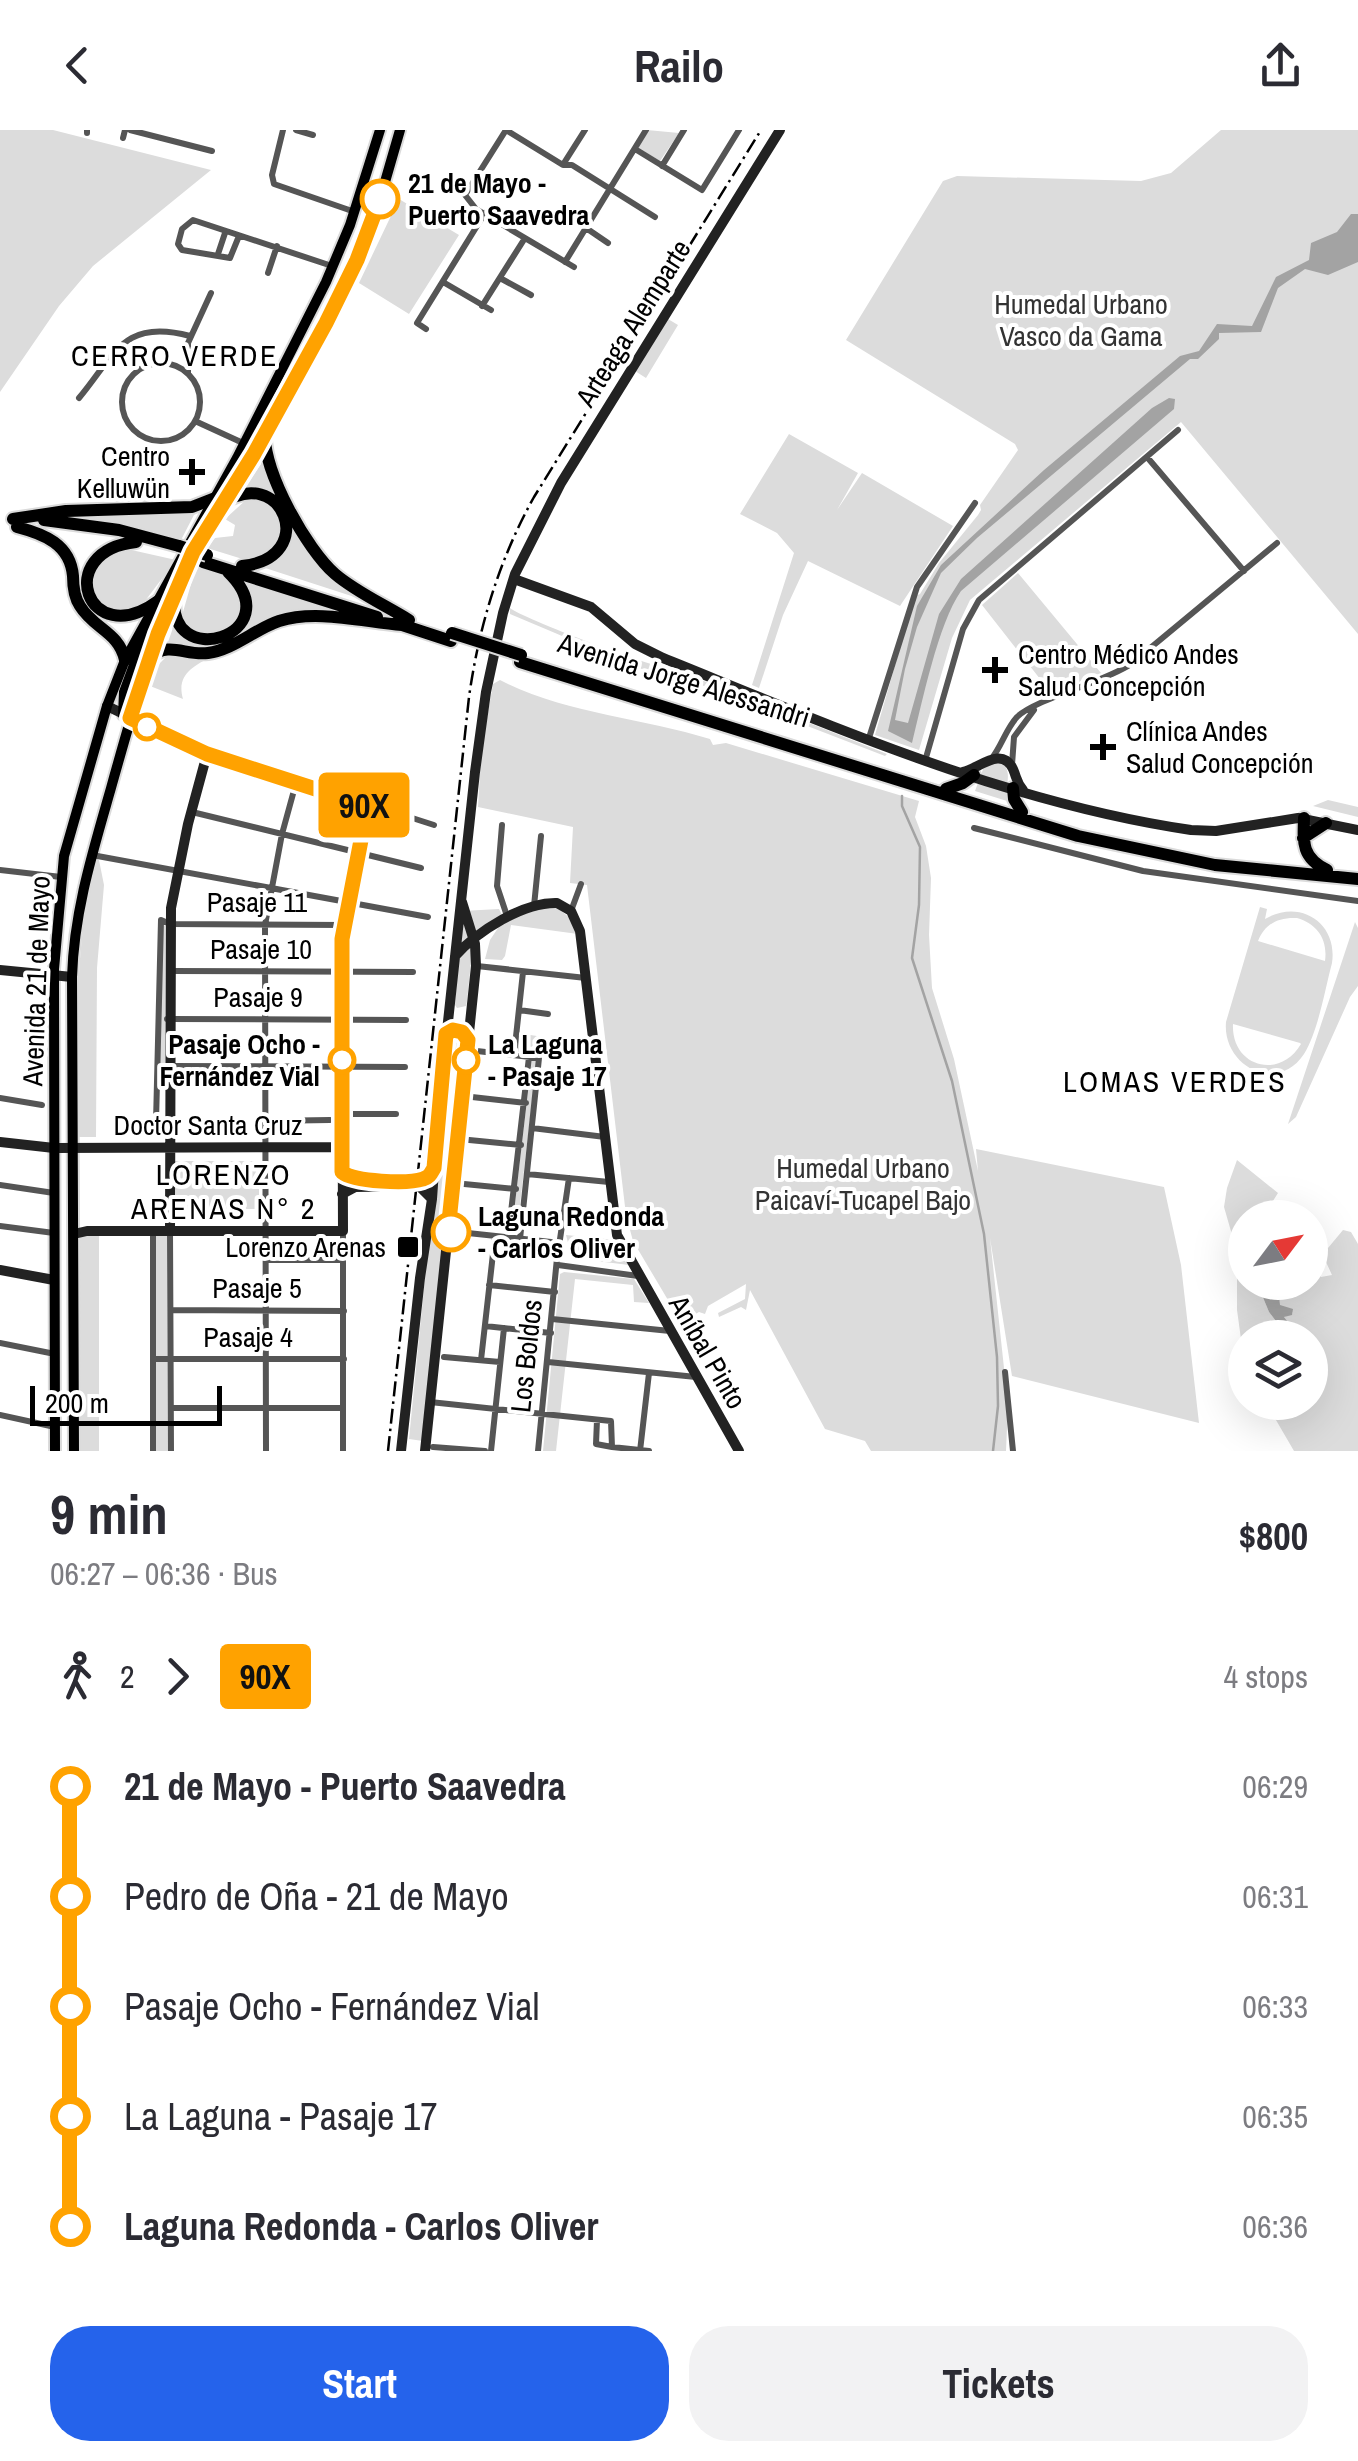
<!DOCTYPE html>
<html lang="en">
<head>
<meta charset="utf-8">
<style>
	body { margin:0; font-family:"Archivo Narrow",sans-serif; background:#f2f2f3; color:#2b2b33; height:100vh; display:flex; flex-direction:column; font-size:38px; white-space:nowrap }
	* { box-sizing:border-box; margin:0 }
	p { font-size:32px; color:#7c7c81 }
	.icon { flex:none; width:55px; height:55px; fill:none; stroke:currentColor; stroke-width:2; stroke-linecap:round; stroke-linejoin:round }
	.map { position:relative; height:1321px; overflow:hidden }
	.side { display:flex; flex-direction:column; background:#fff; flex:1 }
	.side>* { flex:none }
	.badge { padding:0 20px; border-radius:8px; font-size:35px; line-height:65px }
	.needle { width:65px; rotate:58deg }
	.fabs { position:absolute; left:1228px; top:1070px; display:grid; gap:20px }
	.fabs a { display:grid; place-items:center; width:100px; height:100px; border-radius:50%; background:#fff; box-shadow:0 10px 40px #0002; font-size:50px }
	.scale { position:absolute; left:30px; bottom:25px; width:192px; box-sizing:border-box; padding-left:10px; border:5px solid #000; border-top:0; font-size:28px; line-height:35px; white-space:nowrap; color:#000; -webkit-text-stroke:8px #fff; paint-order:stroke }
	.map>.badge { position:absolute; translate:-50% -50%; box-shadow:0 0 0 5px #fff }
	.legs { display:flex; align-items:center; gap:15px; height:110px; padding:0 50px; font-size:32px }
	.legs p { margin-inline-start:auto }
	.overview { display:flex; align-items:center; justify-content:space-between; height:170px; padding:0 50px }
	h1 { font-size:55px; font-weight:700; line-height:75px }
	.cta { display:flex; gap:20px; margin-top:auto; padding:20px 50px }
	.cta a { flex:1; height:115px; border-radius:40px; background:#2563eb; color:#fff; font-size:40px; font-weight:700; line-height:115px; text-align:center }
	.cta a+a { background:#f2f2f3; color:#2b2b33 }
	ul { padding:0 50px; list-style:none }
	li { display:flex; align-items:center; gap:35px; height:110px; font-size:38px }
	li i { display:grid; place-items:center; width:15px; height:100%; margin:0 12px; background:currentColor }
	li i::after { content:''; width:25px; height:25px; margin:-12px; border:8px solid; border-radius:50%; background:#fff }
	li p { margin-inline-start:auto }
	li:first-child i { background:linear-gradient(#0000 50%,currentColor 0) }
	li:last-child i { background:linear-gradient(currentColor 50%,#0000 0) }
	header { display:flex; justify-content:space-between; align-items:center; height:130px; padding:0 50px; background:#fff; font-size:45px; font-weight:700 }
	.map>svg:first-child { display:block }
</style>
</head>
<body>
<header><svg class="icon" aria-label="back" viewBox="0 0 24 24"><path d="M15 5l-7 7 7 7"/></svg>Railo<svg class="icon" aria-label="share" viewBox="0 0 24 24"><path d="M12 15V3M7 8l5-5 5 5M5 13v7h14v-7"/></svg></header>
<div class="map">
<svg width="1358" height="1321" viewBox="0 0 1358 1321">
	<rect width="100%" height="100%" fill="#fff"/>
	<path fill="#dcdcdc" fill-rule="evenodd" d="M0,0h53l158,40 -118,96 -34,40 -59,86z
		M647,0l32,3 -19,28 -23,-14z
		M1221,0h137v504l-177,-212 -211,178 -18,38 -33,112 -44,-15 40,-139 5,-2 19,-31 39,-48 3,-5 -1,-5 38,-55 -3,-6 -169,-104 97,-159 14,-5 184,5 30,-8z
		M399,69l60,36 -50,79 -50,-31z
		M668,189l10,6 -32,53 -11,-7z
		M789,304l69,39 -21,37 25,-37 91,53 -53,80 -92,-45 -25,54 -24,73 -7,-3 42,-132 -17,-20 -37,-19z
		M263,331l4,13 42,74 61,54 -111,-36 31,-30 -27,-46 -18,-2z
		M247,369l23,3 13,20 -7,29 -27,10 -42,-13 8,-10 18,-2 2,-11 -10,-6z
		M196,381l-15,29 -54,-15 -52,-9z
		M127,419l49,11 -34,45 -18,8 -23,-8 -11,-21 9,-24z
		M198,438c31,7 38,11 44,42l-15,22 -27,4 -19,-17 12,-42z
		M1018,443l83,100 -50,20 -69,-88z
		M236,446l127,42 -54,-5 -101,37 -41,-5 8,-23 21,19 48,-15z
		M510,478c11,10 154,64 166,62l211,84 -2,2 -207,-80 -5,4 -14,-4c-50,-20 -99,-41 -149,-62z
		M168,525l45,1c-20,10 -37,19 -30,43l-33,-13 7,-20z
		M500,550c63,33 142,38 210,59l3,6 13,-2 193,58 -4,16 11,29 5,32 -2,57 3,53 22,71 24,112 -2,-22 188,38 17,78 18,158 -187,-47 -22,-138 18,167 -2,46h-135l-6,-10 -40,-12 -75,-139 -4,20 -5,-3 -22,10 -1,-4 27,-14 1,-15 -38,22 -3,8 -6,-2 -18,10 -48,-81 -7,-26 -39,-330 -17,-2 3,-56 -95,-20 3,-55 12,-68z
		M999,630c16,11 5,24 8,41l-32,-10 10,-27z
		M1328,670l30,7v10l-45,-11z
		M95,730h4l5,25 -7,83 -1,169h-18c-1,-94 -5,-185 17,-277z
		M554,775l22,18 2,11 -67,-9 -6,31 -3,4 -17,-1 5,-19 16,-24z
		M1260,777l7,2 -2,10c35,-21 73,4 67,44 -7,26 -14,69 -28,91 -27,41 -82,12 -78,-32zM1297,788c20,6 31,21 28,43l-67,-20c7,-17 20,-24 39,-23zM1233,894l67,19 1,1c-22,37 -70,22 -68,-20z
		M499,779l4,8 -45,32 4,-38z
		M1355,792l3,6v58l-8,11 -54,120 -8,7z
		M161,795l6,1v143l-8,3z
		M469,816l3,6 -5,49 -1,5 -9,2 -2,-3 4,-53z
		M518,903l25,4 -3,17 -23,-2z
		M449,906l14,3 -40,402 -14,-2z
		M532,928h5l-20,172 -5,-1z
		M1237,1030l41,33 -7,11 17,13 -43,1v64l12,1 12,29 19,25 -43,1v4l-4,-3 -4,-29v-58l-13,-45 3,-19z
		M175,1031h84v48h-83z
		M1343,1100l8,2 7,12v207h-64l-28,-48 44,-1v-64l-10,-1 -16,-20 9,-4 -13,-7 -2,-23 32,-1v-18l11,13 11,-2 -6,-13 -16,-13v-15l18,14z
		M99,1102v219h-22l-2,-212 3,-5z
		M155,1104h12l1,217h-13z
		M566,1105l49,5 14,25 -57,-7z
		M564,1142l70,7 15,24 -15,-1 -1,-17 -58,-6 -19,172h-13l17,-177z"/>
	<path fill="#a3a3a3" d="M1351,84h7v48l-30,13 -23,-6 -27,19 -17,44 -42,1v6l-21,20h-8l-213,179 -36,35 -24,54 -12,42 -10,51 13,3 31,-109 22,-35 191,-171 17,-10 6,1 -1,10 -213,182c-23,33 -39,112 -49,152l-24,-12 29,-125 24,-41 103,-95 136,-114 19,-5 18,-27 35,2 24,-49 33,-17 2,-17 26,-11z
		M1257,1153h21l2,22 13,4 -1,6 -8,2 16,20h-12l-19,-25z"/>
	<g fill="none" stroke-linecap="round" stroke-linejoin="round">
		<path stroke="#a3a3a3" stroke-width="2.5" d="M902,666v10l18,41 -1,58 -7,53 40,123 32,153 13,123 1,49 -5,45"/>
		<g stroke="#dbdbdb" stroke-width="14">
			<path id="primary" d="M209,393l45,-69 94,-174 28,-67 24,-83
				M123,585l1,-23 27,-73
				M55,1321l-1,-482 10,-113 43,-150 18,-46 112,-202 89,-176 24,-57 30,-95
				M74,1321l-2,-474c2,-66 21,-126 39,-189 22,-79 44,-158 80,-232"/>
		</g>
		<g stroke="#dbdbdb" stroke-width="16">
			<path id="highway" d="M265,305c-2,36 42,115 70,139 21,18 50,31 74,46
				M220,375c62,-45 101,53 22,61
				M13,389l53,-8 126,-4 23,-9
				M44,390l75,10 60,16
				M17,397c27,7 53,17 56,49 0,11 1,21 7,30 14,23 39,26 45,54
				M136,412c-84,9 -49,111 22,59
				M203,432l174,55
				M175,463c-12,82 118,42 53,-21
				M396,493l55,18
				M150,527c20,-16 35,-1 58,-4 25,-3 47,-24 71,-32 37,-12 85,1 123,4
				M520,532l558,174 137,29 143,14
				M1013,658l1,11 8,13
				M946,659l17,-6 11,-8
				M1304,688c-1,25 -2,40 23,52
				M1303,708l23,-15"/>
		</g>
		<path stroke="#555" stroke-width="6" d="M130,0l82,21
			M283,0l-11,45 2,9 81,28
			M296,0l17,5
			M506,0l-41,65 11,14 98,58
			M506,0l57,35h9l83,52
			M87,3v-3
			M123,8l2,-8
			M635,19l67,41 37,-60
			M564,33l21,-33
			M662,36l22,-36
			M586,98l22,15
			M239,106l-9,22 -48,-8 -4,-6 4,-15 11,-9 139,46
			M218,124l7,-21
			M565,132l81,-132
			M268,143l9,-27
			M500,148l31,17
			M443,152l48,28
			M482,176l43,-68
			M426,199l-9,-6 68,-110
			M122 272a39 39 0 1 1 78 0a39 39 0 1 1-78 0Z
			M188,243v-30l23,-50
			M79,268c36,-43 44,-80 111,-62
			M195,291l48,22
			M1147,327l97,114
			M868,611l49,-154 58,-84
			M992,628c10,-13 14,-29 25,-41 18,-18 86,-34 114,-53l146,-121
			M925,631l38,-132 16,-29 199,-170
			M1012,635l2,-28 20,-27
			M367,677h11l56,18
			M192,682l229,56
			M502,695l-5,61 10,30
			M974,698l169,43 215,30
			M92,725l336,62
			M0,740l61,7
			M534,776l7,-70
			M571,781l10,-27
			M477,836l109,12
			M171,841l242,1
			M519,880l29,4
			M167,889l239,1
			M468,920l71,8 -19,181
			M514,925l9,-83
			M171,936l234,1
			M463,966l63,7
			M0,968l42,7
			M343,984h53
			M265,991l65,-1
			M170,992h-14l5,-202 9,4 174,1
			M532,998l73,9
			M459,1009l62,6
			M527,1044l82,8
			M454,1053l62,6
			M0,1055l54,8
			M0,1096l54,7
			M170,1101l1,220
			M343,1101v220
			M449,1101l102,11 7,6 -20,203
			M508,1108l21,-181
			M559,1116l10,-68
			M266,1130h77
			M558,1135l80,11
			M489,1155l66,7
			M171,1180l173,1
			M552,1189l118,12
			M485,1196l66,7
			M0,1213l55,11
			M444,1227l56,5
			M153,1229h191
			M481,1230l14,-124
			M548,1232l148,15
			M1005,1242l8,79
			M430,1272l181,19 1,26 -16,-3 1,-24
			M171,1278h172
			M0,1285l55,12
			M433,1317l52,4
			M612,1317l37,4
			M153,1321v-220
			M266,1321l-1,-526 17,-91 14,-51
			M491,1321l13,-123
			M640,1321l9,-78"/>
		<path stroke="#222" stroke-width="10" d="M514,449l77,28 44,37 28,14c171,69 344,145 528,172l25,1 82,-13 60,12
			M963,642c15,-3 39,-27 50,-3 4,9 3,13 10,21
			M455,826c23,-25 68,-54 102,-53l14,8 9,20 37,304 122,216
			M0,840l72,7
			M0,1012l54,6 288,-1
			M342,1042c13,10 64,11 80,7 8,-2 8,-5 12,-11
			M342,1064l13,-7 64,-1 13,13
			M170,1101l1,-323 17,-84 19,-70
			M74,1104l13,-3h256l-1,-292 25,-130 -7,-6 -153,-49 -100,-48
			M0,1140l54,10
			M401,1321l19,-173 12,-79 6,-85 37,-342 11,-80 17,-79 12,-39 46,-91 219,-353
			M425,1321l51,-485 -1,-22 -13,-42"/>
		<use href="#primary" stroke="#000" stroke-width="10"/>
		<use href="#highway" stroke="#000" stroke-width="12"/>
		<path stroke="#000" stroke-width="2.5" stroke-dasharray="15 5 2.5 5" stroke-linecap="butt" d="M388,1321l81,-754c10,-71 30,-137 65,-200l227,-367"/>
		<g stroke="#dbdbdb" stroke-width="16" stroke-linecap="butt">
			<path id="highway-bridge" d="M179,416l28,9
				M452,503l69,22"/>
		</g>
		<use href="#highway-bridge" stroke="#000" stroke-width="12"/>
	</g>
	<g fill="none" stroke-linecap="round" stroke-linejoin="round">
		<g stroke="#fff" stroke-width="22">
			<path id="line-1" d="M380,69l-23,61 -31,63 -72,131 -61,98 -35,82 -28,84 77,36 155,50 5,5 -25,130v233c12,10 66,12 81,7 7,-2 8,-6 11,-11l12,-134 7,-4 9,2 6,8 -20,191 3,1"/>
		</g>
		<use href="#line-1" stroke="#ffa200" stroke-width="15"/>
	</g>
	<g fill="#fff" stroke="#ffa200" stroke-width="5">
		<circle cx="380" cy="69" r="18"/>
		<circle cx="147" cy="597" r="12"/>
		<circle cx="342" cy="930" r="12"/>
		<circle cx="466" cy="930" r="12"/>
		<circle cx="451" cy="1102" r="18"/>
	</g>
	<g fill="#000" stroke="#fff" stroke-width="4">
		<path d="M187 327h10v10h10v10h-10v10h-10v-10h-10v-10h10z"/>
		<path d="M990 525h10v10h10v10h-10v10h-10v-10h-10v-10h10z"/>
		<path d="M1098 602h10v10h10v10h-10v10h-10v-10h-10v-10h10z"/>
		<rect x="396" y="1105" width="24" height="24" rx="5"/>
	</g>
	<g text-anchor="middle" stroke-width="8" stroke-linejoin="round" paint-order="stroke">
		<g font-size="28" font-weight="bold" fill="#000" stroke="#fff" text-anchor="start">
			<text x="408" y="63">21 de Mayo -<tspan x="408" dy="32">Puerto Saavedra</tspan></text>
			<text x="320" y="924" text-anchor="end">Pasaje Ocho -<tspan x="320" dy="32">Fernández Vial</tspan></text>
			<text x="488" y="924">La Laguna<tspan x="488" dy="32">- Pasaje 17</tspan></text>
			<text x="478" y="1096">Laguna Redonda<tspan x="478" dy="32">- Carlos Oliver</tspan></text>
		</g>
		<g font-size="28" fill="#333" stroke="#fff">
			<text x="1081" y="184">Humedal Urbano<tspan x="1081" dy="32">Vasco da Gama</tspan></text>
			<text x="863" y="1048">Humedal Urbano<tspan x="863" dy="32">Paicaví-Tucapel Bajo</tspan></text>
		</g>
		<g font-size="28" fill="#000" stroke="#fff">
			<text transform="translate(633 193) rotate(-58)" y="10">Arteaga Alemparte</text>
			<text transform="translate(684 550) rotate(17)" y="10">Avenida Jorge Alessandri</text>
			<text x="257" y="782">Pasaje 11</text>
			<text x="261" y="829">Pasaje 10</text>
			<text transform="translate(36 851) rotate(-88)" y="10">Avenida 21 de Mayo</text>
			<text x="258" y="877">Pasaje 9</text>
			<text x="208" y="1005">Doctor Santa Cruz</text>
			<text x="257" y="1168">Pasaje 5</text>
			<text x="248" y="1217">Pasaje 4</text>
			<text transform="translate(708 1222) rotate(60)" y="10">Aníbal Pinto</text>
			<text transform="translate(526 1226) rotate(-84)" y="10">Los Boldos</text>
		</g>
		<g font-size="28" fill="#000" stroke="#fff" text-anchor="end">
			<text x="170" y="336">Centro<tspan x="170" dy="32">Kelluwün</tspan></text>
			<text x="1018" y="534" text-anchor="start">Centro Médico Andes<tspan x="1018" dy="32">Salud Concepción</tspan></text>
			<text x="1126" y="611" text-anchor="start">Clínica Andes<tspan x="1126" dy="32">Salud Concepción</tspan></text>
			<text x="386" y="1127">Lorenzo Arenas</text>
		</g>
		<g font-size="30" letter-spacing="2.5" fill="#000" stroke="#fff">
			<text x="175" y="236">CERRO VERDE</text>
			<text x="1175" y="962">LOMAS VERDES</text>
			<text x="224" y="1055">LORENZO<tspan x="224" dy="34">ARENAS N° 2</tspan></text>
		</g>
	</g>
</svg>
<div class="fabs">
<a><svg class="needle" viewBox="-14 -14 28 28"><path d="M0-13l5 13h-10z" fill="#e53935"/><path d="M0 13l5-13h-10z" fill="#7c7c81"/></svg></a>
<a><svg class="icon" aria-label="layers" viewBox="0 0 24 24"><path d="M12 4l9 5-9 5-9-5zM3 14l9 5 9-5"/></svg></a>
</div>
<div class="scale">200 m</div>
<b class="badge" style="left:364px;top:675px;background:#ffa200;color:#111">90X</b>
</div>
<section class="side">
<div class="overview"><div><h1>9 min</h1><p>06:27 – 06:36 · Bus</p></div><b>$800</b></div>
<div class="legs"><svg class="icon" aria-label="walk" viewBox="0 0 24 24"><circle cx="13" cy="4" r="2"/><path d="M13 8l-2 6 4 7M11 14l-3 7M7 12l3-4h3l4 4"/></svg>2<svg class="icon" aria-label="forward" viewBox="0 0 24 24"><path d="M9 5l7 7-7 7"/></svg><b class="badge" style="background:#ffa200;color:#111">90X</b><p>4 stops</p></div>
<ul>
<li><i style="color:#ffa200"></i><b>21 de Mayo - Puerto Saavedra</b><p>06:29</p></li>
<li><i style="color:#ffa200"></i><span>Pedro de Oña - 21 de Mayo</span><p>06:31</p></li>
<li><i style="color:#ffa200"></i><span>Pasaje Ocho - Fernández Vial</span><p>06:33</p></li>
<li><i style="color:#ffa200"></i><span>La Laguna - Pasaje 17</span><p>06:35</p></li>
<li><i style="color:#ffa200"></i><b>Laguna Redonda - Carlos Oliver</b><p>06:36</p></li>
</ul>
<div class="cta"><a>Start</a><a>Tickets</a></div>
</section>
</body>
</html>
